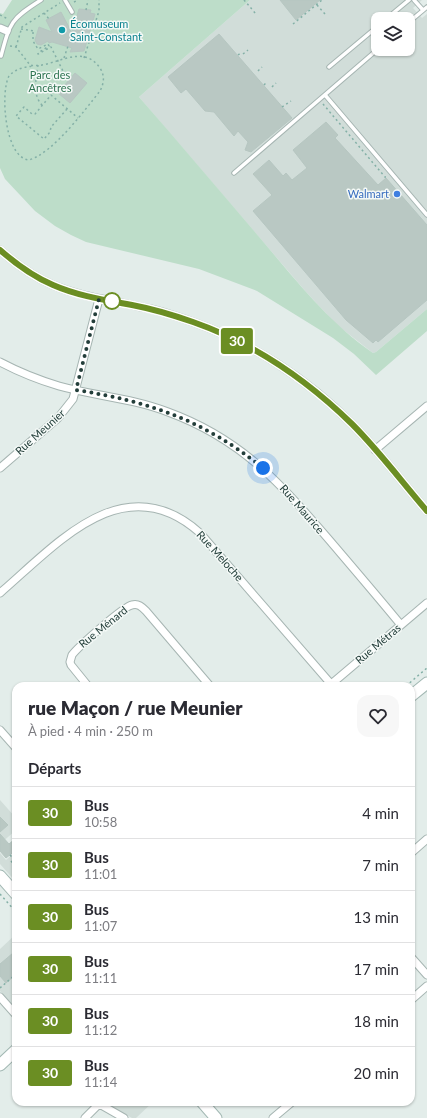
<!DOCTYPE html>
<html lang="fr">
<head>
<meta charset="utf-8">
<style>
	body { margin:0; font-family:Lato,sans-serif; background:#f7f7f7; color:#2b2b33; height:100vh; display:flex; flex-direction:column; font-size:15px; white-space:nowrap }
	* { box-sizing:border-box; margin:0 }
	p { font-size:13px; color:#7c7c81 }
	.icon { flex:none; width:22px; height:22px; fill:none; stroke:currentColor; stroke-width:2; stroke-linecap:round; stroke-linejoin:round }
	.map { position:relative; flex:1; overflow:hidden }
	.panel { position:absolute; left:12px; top:682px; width:403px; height:424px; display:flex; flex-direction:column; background:#fff; border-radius:12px; box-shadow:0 1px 3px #0004 }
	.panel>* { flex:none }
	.badge { padding:0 8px; border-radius:3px; font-size:14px; line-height:26px }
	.fabs { position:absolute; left:371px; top:12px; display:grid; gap:8px }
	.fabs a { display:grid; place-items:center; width:44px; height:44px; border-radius:8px; background:#fff; box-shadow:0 1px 3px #0004; font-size:20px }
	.you { position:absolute; width:20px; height:20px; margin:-10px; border:3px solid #fff; border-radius:50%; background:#1a73e8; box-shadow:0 0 0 6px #1a73e833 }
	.map>.badge { position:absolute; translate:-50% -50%; box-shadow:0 0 0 2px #fff }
	h2 { padding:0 16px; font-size:15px; line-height:36px }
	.round { display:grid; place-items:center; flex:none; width:42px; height:42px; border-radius:12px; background:#f7f7f7 }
	.headline { display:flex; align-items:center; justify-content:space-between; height:68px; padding:0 16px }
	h1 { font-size:19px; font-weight:800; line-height:30px }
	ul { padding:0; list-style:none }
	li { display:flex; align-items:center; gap:12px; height:52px; padding:0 16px; border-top:1px solid #e1e1e2 }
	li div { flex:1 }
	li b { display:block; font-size:15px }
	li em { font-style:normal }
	li .badge { min-width:44px; font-weight:700; text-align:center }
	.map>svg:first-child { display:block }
</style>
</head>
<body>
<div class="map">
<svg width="427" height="1118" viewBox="0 0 427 1118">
	<rect width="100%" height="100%" fill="#e3edea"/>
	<path fill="#d1ddd9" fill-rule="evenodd" d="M250,0h172l-9,8 9,10 5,-4v295l-51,43 -3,1 -36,-28 -30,-32 -168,-196zM378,19h30v30h-30z
		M0,800l16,18v12l-16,14z
		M16,851v31l-16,-18v-11l6,7z
		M16,934v75l-16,-18v-42z
		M104,1102h49l-17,16h-4z"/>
	<path fill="#bdddc9" d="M12,0h238l-111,97c41,47 81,94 121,141 35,41 68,84 113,115l3,-1 51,-43v22l-51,44 -22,-21 -21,-16 -76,-47 -58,-22 -113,-27 -15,-7 -16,-9 -20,-15 -30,-32 -5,-11v-155l3,1z"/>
	<path fill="#b9c8c3" stroke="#b6c6c1" d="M280,0h40l-24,20z
		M79,9l12,1 -1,3 5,1 -11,37 -14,1 2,-4 -20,-6 -3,1 -1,-2 -7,4 -4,-1 -2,-4 4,-13 13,5 -6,-12 15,-8 11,21z
		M219,34l73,84 -41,34 -6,-2 3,-8 -10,-11 -4,5 -20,-24 -9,-1 -19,-22 -5,4 -13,-16z
		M75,73l12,10 -17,20 -12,-10z
		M326,122l12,13 -3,3 43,47 8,-7 41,47v75l-49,42 -2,-2 -3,3 -27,-23 -93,-109 19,-16 -19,-21 16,-14 14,16 3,-3 6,7 15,-12 -14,-18z
		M0,817l8,8 -8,7z
		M0,834l9,10 7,-6v12l-10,8 -6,-7z
		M13,953l3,3v18l-10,9 -6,-7v-12z"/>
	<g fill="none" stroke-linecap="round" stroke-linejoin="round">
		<g stroke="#a6b5b2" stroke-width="5.5">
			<path id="lane" d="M65,0l7,12
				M414,0l9,10
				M386,19l23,-19
				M408,23l19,-16
				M1,56c9,-34 10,-37 40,-56
				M329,67l49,-41
				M325,95l102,120
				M234,173l144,-124"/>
		</g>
		<g stroke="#a6b5b2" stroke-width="9">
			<path id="street" d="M0,28l7,3
				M0,250c16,14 34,27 53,35 28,12 58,15 88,22 18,3 35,9 52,15 60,21 115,58 159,102 27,27 50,58 75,87
				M0,362c19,10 39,18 59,24 36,10 73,12 109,26 74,27 113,72 163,130 23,27 47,55 70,83
				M375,450l52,-44
				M0,468l58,-50 15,-19 26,-100
				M0,593c57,-49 124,-128 200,-60l131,151
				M88,686l-17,-21 -1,-3 2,-7c6,-8 52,-49 60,-50 6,-2 10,2 14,6l64,75
				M329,686l98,-83
				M0,730l16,18
				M411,853l16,-14
				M411,957l16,18
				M0,997l16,18
				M411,1000l16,-14
				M96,1102l28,16
				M85,1118l14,-14
				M273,1118l19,-16"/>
		</g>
		<g stroke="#a2b8b3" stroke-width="13">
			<path id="secondary" d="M411,696l16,-13
				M0,876l16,18
				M0,1065l16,-15
				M202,1102l14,16"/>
		</g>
		<path stroke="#84b0a7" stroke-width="1.5" stroke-dasharray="2 3" stroke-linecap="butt" d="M244,0l12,14
			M74,2l4,-2
			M317,5l8,9
			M86,10l2,-10
			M44,13l5,6
			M0,15l8,4
			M293,24l29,-24
			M71,28l1,1 3,-9 -1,-3
			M21,29l14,2
			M33,32v9l5,8 10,-5 1,2 -11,7v1l13,-7 17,34
			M10,46l6,1 14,18c22,5 51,-24 70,3 5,8 4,15 0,23 -16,20 -47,62 -71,69 -24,-2 -29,-67 -20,-84 6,-7 15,-9 24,-10
			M16,47l6,-20 38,-24
			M243,54l5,-4
			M238,55l4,-3
			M64,58l4,-12
			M84,58l15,-47v-11
			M38,65c-2,14 -6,31 5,41
			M258,71l4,-4
			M264,85l3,-3
			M272,87l4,-4
			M323,104l62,73h1
			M282,107l9,-6
			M67,109l-16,18 -1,5 -6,7 -28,-23 8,-9 8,7h3l16,-19 27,23
			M406,686l21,-18
			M10,855l4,4
			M11,861l5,6
			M0,894l16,18
			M0,988l16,-14"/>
		<use href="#lane" stroke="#fff" stroke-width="3.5"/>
		<use href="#street" stroke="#fff" stroke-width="7"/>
		<use href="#secondary" stroke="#fff" stroke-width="11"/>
	</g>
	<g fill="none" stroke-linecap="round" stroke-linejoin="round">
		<g stroke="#fff" stroke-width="9">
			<path id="line" d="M0,250c16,14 34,27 53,35 25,11 52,15 79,20 21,4 41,10 61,17 60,21 114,58 159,102 27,27 50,58 75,87"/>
		</g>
		<use href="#line" stroke="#6b8e23" stroke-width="6"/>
		<path stroke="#233e3a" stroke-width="4" stroke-dasharray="0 7.2" d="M112,301l-13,-2 -23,91c75,12 127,30 187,78"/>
	</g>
	<circle fill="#0f9aa8" stroke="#f4f9f7" stroke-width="1.5" cx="62" cy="30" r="4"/>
	<circle fill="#3f7fe0" stroke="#f4f9f7" stroke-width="1.5" cx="397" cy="194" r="4"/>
	<circle fill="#fff" stroke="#6b8e23" stroke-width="2" cx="112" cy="301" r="8"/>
	<g text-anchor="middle" stroke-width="3" stroke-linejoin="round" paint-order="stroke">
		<g font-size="11" fill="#0d838f" stroke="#f4f9f7" text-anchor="start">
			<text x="70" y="28">Écomuseum<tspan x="70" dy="13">Saint-Constant</tspan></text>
		</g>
		<g font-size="11" fill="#2e7451" stroke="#f4f9f7">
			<text x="50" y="79">Parc des<tspan x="50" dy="13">Ancêtres</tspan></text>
		</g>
		<g font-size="11" fill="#366cbe" stroke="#f4f9f7" text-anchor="end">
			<text x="389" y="198">Walmart</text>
		</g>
		<g font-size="11" fill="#233e3a" stroke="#f4f9f7">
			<text transform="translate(40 432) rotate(-42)" y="4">Rue Meunier</text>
			<text transform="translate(302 509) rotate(49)" y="4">Rue Maurice</text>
			<text transform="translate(220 556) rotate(48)" y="4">Rue Meloche</text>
			<text transform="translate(103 627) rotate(-39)" y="4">Rue Ménard</text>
			<text transform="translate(378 644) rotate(-40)" y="4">Rue Métras</text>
		</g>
	</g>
</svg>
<div class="fabs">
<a><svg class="icon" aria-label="layers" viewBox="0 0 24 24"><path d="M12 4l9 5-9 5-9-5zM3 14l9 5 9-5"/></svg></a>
</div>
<div class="you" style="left:263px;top:468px"></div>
<b class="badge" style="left:237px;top:341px;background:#6b8e23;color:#fff">30</b>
<section class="panel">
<div class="headline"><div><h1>rue Maçon / rue Meunier</h1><p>À pied · 4 min · 250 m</p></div><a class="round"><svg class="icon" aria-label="heart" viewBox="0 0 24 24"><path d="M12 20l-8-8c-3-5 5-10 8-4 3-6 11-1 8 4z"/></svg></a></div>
<h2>Départs</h2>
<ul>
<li><span class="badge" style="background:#6b8e23;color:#fff">30</span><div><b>Bus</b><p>10:58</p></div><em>4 min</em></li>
<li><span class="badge" style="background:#6b8e23;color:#fff">30</span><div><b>Bus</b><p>11:01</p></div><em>7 min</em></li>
<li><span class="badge" style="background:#6b8e23;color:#fff">30</span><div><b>Bus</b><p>11:07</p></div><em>13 min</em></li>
<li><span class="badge" style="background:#6b8e23;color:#fff">30</span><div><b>Bus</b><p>11:11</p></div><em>17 min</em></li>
<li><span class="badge" style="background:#6b8e23;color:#fff">30</span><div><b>Bus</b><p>11:12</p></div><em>18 min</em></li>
<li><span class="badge" style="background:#6b8e23;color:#fff">30</span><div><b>Bus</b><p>11:14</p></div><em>20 min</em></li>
</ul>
</section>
</div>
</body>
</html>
